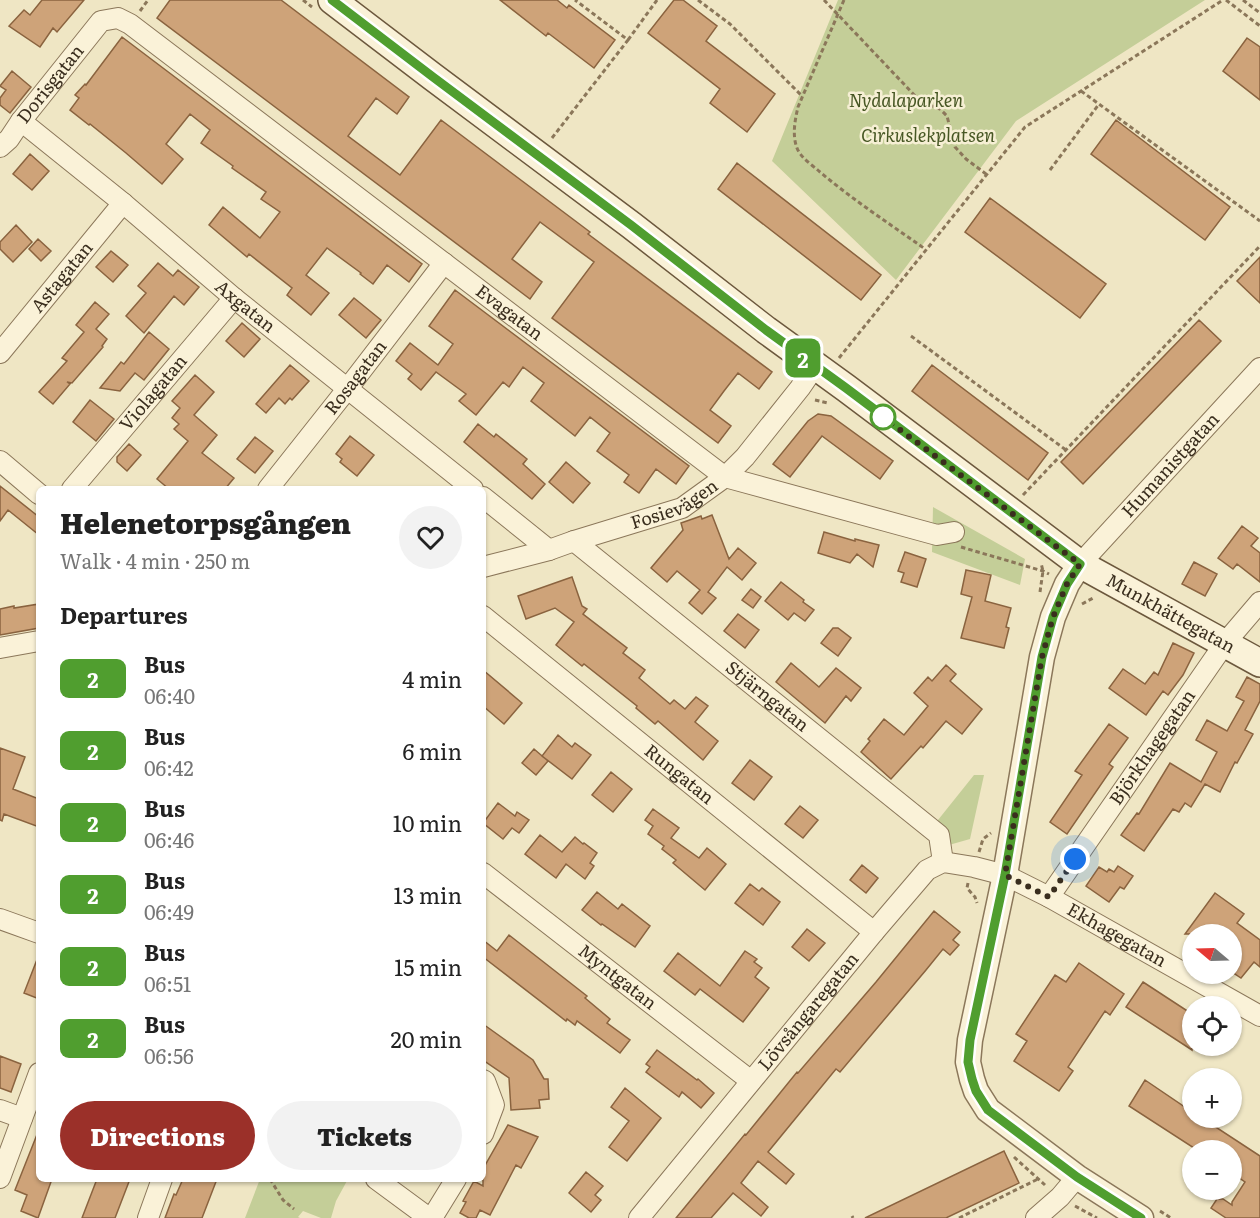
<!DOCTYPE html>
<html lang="en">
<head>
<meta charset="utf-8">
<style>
	body { margin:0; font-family:Literata,serif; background:#f2f2f2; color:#222; height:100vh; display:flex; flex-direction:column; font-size:22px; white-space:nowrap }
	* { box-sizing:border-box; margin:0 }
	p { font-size:20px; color:#767676 }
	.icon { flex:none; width:33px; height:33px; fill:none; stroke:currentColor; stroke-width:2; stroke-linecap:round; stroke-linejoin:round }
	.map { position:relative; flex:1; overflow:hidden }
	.sheet { position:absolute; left:36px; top:486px; width:450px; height:696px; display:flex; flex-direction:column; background:#fff; border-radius:9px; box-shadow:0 2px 4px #0004 }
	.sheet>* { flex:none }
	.badge { padding:0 12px; border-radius:9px; font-size:21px; line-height:39px }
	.needle { width:39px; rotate:289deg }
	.controls { position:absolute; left:1182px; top:924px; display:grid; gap:12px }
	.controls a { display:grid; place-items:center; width:60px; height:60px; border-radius:50%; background:#fff; box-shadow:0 2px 4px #0004; font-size:30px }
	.you { position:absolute; width:30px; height:30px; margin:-15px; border:4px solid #fff; border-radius:50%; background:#1a73e8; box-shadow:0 0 0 9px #1a73e833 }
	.map>.badge { position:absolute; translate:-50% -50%; box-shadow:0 0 0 3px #fff }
	h2 { padding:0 24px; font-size:22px; line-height:54px }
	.round { display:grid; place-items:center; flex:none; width:63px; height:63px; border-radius:32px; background:#f2f2f2 }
	.headline { display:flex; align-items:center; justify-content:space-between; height:102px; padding:0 24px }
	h1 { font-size:28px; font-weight:800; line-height:45px }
	.primary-button { display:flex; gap:12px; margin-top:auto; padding:12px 24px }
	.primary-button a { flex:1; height:69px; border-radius:36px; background:#9b3029; color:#fff; font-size:24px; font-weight:800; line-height:69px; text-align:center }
	.primary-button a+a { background:#f2f2f2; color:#222 }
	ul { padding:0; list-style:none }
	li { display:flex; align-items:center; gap:18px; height:72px; padding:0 24px }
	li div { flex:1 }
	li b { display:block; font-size:22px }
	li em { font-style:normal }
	li .badge { min-width:66px; font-weight:700; text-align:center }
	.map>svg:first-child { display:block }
</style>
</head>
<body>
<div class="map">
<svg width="1260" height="1218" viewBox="0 0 1260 1218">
	<rect width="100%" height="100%" fill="#efe6c4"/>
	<path fill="#c4ce98" d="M838,0h367l-189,121 -120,159 -124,-119z
		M933,507l92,52 -5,26 -88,-33z
		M974,775h10l-14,64 -21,6 -23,-10z
		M260,1179h88l-12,22 -5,17h-10l-18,-7 -5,6 2,1h-55z"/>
	<path fill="#cea379" stroke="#8a633f" stroke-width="1.5" d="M42,0h42l-27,32 -4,-4 -13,19 -31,-21 15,-16 6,5z
		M170,0h111l128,97 -12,17 -21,-16 -28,38 52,39 41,-55 149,112 -2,2 184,138 -13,17 -21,-16 -14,18 -14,19 21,16 -13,17 -166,-125 42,-56 -54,-40 -28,37 30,23 -12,17 -373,-281z
		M500,0h57l10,8 2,-3 46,35 -21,28 -46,-35 -2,3z
		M674,0h9l34,26 -11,15 69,53 -28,38 -37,-29 10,-14 -72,-56z
		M122,37l300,227 -13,18 -22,-17 -14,19 -13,-10 1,-1 -34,-25 -21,27 23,18 -18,22 -24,-20 5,-7 -43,-34 -2,3 -38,-32 14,-18 37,31 20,-26 -19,-13 5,-7 -34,-24 1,-2 -32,-23 9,-13 -20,-16 -24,30 17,15 -21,25 -36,-31 -36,-29 -1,1 -19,-15 9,-12 -4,-3 10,-11 1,1z
		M1247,38l13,9v53l-37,-29z
		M12,71l19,16 -21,26 -10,-8v-7l6,-8 -6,-4z
		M1116,120l114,87 -25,33 -114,-86z
		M30,154l19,17 -17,19 -19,-16z
		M737,163l144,112 -20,25 -143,-111z
		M990,198l116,86 -26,34 -115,-86z
		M16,225l16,17 -19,20 -13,-13v-7z
		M38,239l13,12 -10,10 -12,-12z
		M111,251l17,14 -15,17 -17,-15z
		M1260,257v46l-23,-22z
		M158,263l15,13 5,-6 21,17 -15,18 -10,-9 -30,37 -18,-17 20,-23 -8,-7z
		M455,290l234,176 -13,18 -20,-15 -17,24 -15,-11 5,-7 -32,-24 13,-18 -20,-16 -15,19 -44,-35 13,-18 -21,-16 -14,20 -6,-5 -27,33 -17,-14 7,-7 -30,-22 -15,18 -13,-11 4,-5 -16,-13 14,-18 28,22 15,-21 -24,-18z
		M354,298l27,22 -15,18 -27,-23z
		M95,302l14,12 -13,15 11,10 -5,7 1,1 -31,36 -5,-1 3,2 -17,20 -14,-12 28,-31 -5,-3 22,-26 -8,-7z
		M1199,320l22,21 -138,143 -22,-22z
		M242,323l18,16 -16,18 -18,-16z
		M149,332l20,17 -25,31 -9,-7 -15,18 -20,-3 21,-26 3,2z
		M290,365l19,16 -17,19 -2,-2 -5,6 -6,-6 -13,15 -10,-9z
		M932,365l116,88 -20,27 -116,-89z
		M195,375l19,17 -20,23 23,20 -15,18 32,25 -9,11h-56l-12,-10 31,-38 -14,-12 5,-5 -7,-6 8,-10 -8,-7z
		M90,400l24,19 -18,22 -23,-19z
		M818,414l13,2 62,45 -13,18 -58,-43 -32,41 -17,-13 35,-43z
		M478,424l16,13 2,-3 31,25 -4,5 22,20 -13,15 -68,-57z
		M350,436l24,19 -17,21 -17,-14 2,-3 -6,-5z
		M255,437l18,14 -18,22 -18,-14z
		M129,444l12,11 -14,16 -10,-9v-5z
		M566,462l24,21 -17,20 -24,-21z
		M0,486l39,31v18l-31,-25 -8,11z
		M712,515l17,44 9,-11 18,15 -14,17 -15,-13 -19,25 8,6 -14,16 -13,-11 11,-13 -23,-19 -10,11 -16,-14 32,-38 -2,-7 20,-7 1,3z
		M1242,526l16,12 -7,8 9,7v29l-23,-18 -4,5 -15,-11z
		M824,532l31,9v-2l24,6 -6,22 -16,-13 -7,9 -32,-10z
		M905,552l21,7 -9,28 -16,-5 3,-9 -6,-2z
		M1194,562l23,12 -12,22 -23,-12z
		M966,570l25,5 -6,26 26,7 -5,19 3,1 -5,20 -43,-10 11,-41 -11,-3z
		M572,577l10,29 5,3 -4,5 44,34 -4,5 22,17 -6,8 31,26 4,-4 11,9 11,-12 12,9 -13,16 23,19 -15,19 -45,-39 -3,3 -19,-16 1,-2 -53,-42 -2,2 -26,-21 18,-23 -19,-14 -29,11 -8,-23z
		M781,582l23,18 -1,2 11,8 -9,11 -11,-8 -6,7 -23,-19z
		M751,589l10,8 -8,11 -11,-8z
		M39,604v24l-39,7v-26l14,-3v2z
		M738,614l21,16 -14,18 -21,-17z
		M833,628h5l13,10 -13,18 -17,-13z
		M1173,643l21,10 -11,22 -15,20 -5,-4 -17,24 -37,-27 14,-19 22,15 9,-12 4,3z
		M791,663l28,24 17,-19 25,20 -10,13 -5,-5 -21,27 -49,-41z
		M946,665l10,9 -6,7 32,28 -20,25 -16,-13 -23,27 -2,-2 -30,33 -30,-27 9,-11 -2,-2 16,-20 20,16 24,-29 -14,-13 14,-16 4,4z
		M483,670l39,33 -18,21 -21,-18z
		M1247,677l13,7v17l-15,29 8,4 -16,29 -2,-1 -15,30 -15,-8 -14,23 -6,-4 -6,9 -6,-3 -29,42 -23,-16 16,-22 2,1 31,-51 31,19 16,-30 -21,-12 11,-20 20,11 17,-30 -8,-4z
		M1109,724l19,14 -19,26 4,3 -46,67 -17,-12 32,-47 -7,-4z
		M558,735l14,12 3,-4 16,12 -19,24 -30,-23z
		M0,748l25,9 -12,32 26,10v28l-35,-13 -2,7 -2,-1z
		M534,749l14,12 -12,14 -14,-12z
		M750,760l22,17 -18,23 -22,-17z
		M611,772l21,17 -19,23 -21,-17z
		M498,803l17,13 2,-4 12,8 -10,13 -7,-5 -9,11 -20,-16z
		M800,806l18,14 -15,18 -18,-14z
		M653,809l26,19 -8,10 28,20 8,-10 19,16 -21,26 -32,-27 3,-3 -14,-11 2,-3 -16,-12 5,-8 -8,-6z
		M540,835l22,17 13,-15 8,7 1,-1 13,10 -7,10 4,3 -9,13 -19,-15 -10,14 -31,-24z
		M862,865l16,13 -12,15 -16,-13z
		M1118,866l15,10 -9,13 -4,-2 -11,15 -23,-16 13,-19 8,5 2,-3 5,3z
		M750,884l9,7 3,-3 18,14 -17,23 -28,-22z
		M597,892l21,17 4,-5 28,22 -15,21 -33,-23 -1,1 -19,-15z
		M1215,893l29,21 -7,9 23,17v27l-6,-5 -13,16 -9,-6v-38h-47z
		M934,911l26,21 -7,8 6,5 -9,10 -7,-6 -17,21 -86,102 -4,-3 -68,83 26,22 -8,10 -28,-23 -17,22 27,24 -7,9 -28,-23 -22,25h-35l69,-84 1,1 51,-63 1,1 78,-91z
		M807,929l18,14 -16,18 -17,-14z
		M509,935l78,61 -2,2 25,21 -3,4 23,17 -10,13 -43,-32 -2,4 -8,-6 -1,2 -83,-64v-17l14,11z
		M745,951l12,8 -3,3 8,6 -7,9 14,11 -26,34 -43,-33 -5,6 -31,-24 14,-18 42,33z
		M38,957h1v42l-15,-6z
		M1079,963l45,31 -14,21 -5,-4 -37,56 5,4 -14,20 -45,-30 13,-20 -11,-7 39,-59 11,7z
		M1143,982l49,32v36l-66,-43z
		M483,1024l50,36 11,19h4l1,20 -10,1 1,8 -29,2 -2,-32 -26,-18z
		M657,1050l40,30 1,-1 16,14 -13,15 -19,-16 -3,5 -33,-25 4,-5 -4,-3z
		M0,1056l21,8 -10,28 -11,-4z
		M1145,1080l47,32v6h10l58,38v62h-34l-15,-10 6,-9h6l9,6v-3l13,-20 -13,-9v-23h-35l-68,-44z
		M625,1088l36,30 -34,43 -18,-14 20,-26 -18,-14z
		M508,1125l30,12 -17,31 -5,-3 -26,50 -10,-5 -4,8h-7l-9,-5 6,-11 -3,-1 11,-20 9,5v-17z
		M38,1132h1v47h13l-14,39 -17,-7 6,-16 -12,-5z
		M1004,1151l15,32 -73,35h-81z
		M586,1172l17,14 -8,9 6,5 -10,12 -22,-19z
		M97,1179h33l-15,39h-33z
		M183,1179h34l-15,39h-37l9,-24 2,1z"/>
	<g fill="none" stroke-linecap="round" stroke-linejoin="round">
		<g stroke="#8b775a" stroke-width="22">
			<g id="minor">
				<path id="s1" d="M21,121l102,82 111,95 239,191"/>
				<path id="s2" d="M0,147l9,-8 12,-18 80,-100 17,-3 12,6 595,453 212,58 17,-3"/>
				<path id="s3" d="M0,353l123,-150"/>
				<path d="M0,461l39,33"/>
				<path id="s4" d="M72,489l162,-191"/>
				<path id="s5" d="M268,489l80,-101 96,-125"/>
				<path d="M483,497l66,53"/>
				<path id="s6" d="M574,541l365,294 4,27"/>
				<path id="s7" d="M1080,564l180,-196"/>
				<path id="s8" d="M483,567l66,-17 25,-9 108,-33 43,-31 20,-20 55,-69 15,-22"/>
				<path id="s9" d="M483,616l391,316"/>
				<path d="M0,648l39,-7"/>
				<path id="s10" d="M483,873l268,208"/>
				<path id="s11" d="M1049,897l176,-254 35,-41"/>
				<path d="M0,919l39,14"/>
				<path d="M483,1080l2,1 9,24 -11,29"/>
				<path d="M0,1110l22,8"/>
				<path d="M0,1178l39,-105"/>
				<path d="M376,1179l53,39"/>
				<path d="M148,1218l14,-39"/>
				<path d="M432,1218l24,-39"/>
				<path id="s12" d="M639,1218l235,-286 53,-62 16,-8 31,5 31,8 44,22 211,119"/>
				<path d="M1036,1218l24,-21 17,-20"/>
			</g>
		</g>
		<g stroke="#8b775a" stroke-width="27">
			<path id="tertiary" d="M1080,564l-13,20 -14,33 -11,40 -37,218 -35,165 -2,22 4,17 4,12 12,19 89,67 64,41"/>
		</g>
		<g stroke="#6c583d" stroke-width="30">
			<g id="secondary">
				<path id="s13" d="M332,0l101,77 198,148 135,105 80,58 234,176 180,99"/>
			</g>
		</g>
		<path stroke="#8b775a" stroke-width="3" stroke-dasharray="4.5 3" stroke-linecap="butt" d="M303,0l9,7
			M698,0l32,24 72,72
			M824,0l96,101 20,8 7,7 8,31 11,12 20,15
			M844,0l-46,107c-3,13 -6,28 -1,41 4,10 15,17 23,24 33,28 70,52 105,77
			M1226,0l34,26
			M1243,0l17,13
			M140,11l8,-11
			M628,40l29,-40
			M1081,91l179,130
			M552,138l76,-98 -53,-40
			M1050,170l49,-66
			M911,336l155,114
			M839,358l186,-231 198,-127
			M815,400l13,3
			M1023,495l237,-249
			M961,547l82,24 6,3
			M1040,592l3,-21 -2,-8
			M1082,604l13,-7
			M979,852l4,-13 8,-6
			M968,883l-1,5 8,9 2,6
			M1014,1157l31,28
			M270,1179l13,21 11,9
			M1075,1206l22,12
			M1160,1211l11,7
			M852,1216l1,2
			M959,1218l79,-39"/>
		<use href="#minor" stroke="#faf2d8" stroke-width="20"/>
		<use href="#tertiary" stroke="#faf2d8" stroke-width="24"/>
		<use href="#secondary" stroke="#faf2d8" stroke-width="27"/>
	</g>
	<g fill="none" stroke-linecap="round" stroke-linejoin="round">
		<g stroke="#fff" stroke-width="14">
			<path id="line" d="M332,0l101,77 198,148 135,105 80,58 234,176 -13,20 -14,33 -11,40 -37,218 -35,165 -2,22 4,17 4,12 12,19 89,67 64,41"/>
		</g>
		<use href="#line" stroke="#509e2f" stroke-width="9"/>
		<path stroke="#3a2e1e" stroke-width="6" stroke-dasharray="0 10.8" d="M883,417l197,147 -13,20 -14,33 -11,40 -37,218 44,22 26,-38"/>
	</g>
	<circle fill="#fff" stroke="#509e2f" stroke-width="3" cx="883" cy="417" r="12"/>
	<g text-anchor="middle" stroke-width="5" stroke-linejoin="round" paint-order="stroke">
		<g font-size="18" fill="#3a2e1e" stroke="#f6efd4">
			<text dy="6" stroke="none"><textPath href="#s2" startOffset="81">Dorisgatan</textPath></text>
			<text dy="6" stroke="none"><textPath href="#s3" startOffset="98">Astagatan</textPath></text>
			<text dy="6" stroke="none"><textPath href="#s1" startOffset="291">Axgatan</textPath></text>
			<text dy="6" stroke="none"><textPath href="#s2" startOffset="669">Evagatan</textPath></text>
			<text dy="6" stroke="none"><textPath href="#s5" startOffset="142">Rosagatan</textPath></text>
			<text dy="6" stroke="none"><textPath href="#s4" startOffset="126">Violagatan</textPath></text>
			<text dy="6" stroke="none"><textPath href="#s7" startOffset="134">Humanistgatan</textPath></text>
			<text dy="6" stroke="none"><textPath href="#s8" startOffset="202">Fosievägen</textPath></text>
			<text dy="6" stroke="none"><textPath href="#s13" startOffset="1040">Munkhättegatan</textPath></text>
			<text dy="6" stroke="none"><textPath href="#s6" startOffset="248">Stjärngatan</textPath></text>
			<text dy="6" stroke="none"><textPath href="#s11" startOffset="182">Björkhagegatan</textPath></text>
			<text dy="6" stroke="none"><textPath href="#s9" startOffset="252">Rungatan</textPath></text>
			<text dy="6" stroke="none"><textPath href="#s12" startOffset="660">Ekhagegatan</textPath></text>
			<text dy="6" stroke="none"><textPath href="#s10" startOffset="170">Myntgatan</textPath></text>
			<text dy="6" stroke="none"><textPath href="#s12" startOffset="267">Lövsångaregatan</textPath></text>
		</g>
		<g font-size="18" font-style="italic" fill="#475724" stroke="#f6efd4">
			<text x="906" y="107">Nydalaparken</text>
			<text x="928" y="142">Cirkuslekplatsen</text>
		</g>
	</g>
</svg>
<div class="controls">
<a><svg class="needle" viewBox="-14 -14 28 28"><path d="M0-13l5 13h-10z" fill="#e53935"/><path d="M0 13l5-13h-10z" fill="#767676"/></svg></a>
<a><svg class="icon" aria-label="locate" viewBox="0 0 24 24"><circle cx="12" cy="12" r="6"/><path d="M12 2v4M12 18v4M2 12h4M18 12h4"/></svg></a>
<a>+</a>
<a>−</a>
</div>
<div class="you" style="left:1075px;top:859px"></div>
<b class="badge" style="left:803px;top:358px;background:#509e2f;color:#fff">2</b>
<section class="sheet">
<div class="headline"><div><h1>Helenetorpsgången</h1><p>Walk · 4 min · 250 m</p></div><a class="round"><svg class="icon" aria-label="heart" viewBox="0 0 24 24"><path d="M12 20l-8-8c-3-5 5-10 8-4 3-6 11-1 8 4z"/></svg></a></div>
<h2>Departures</h2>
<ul>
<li><span class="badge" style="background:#509e2f;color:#fff">2</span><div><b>Bus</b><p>06:40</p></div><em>4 min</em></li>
<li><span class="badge" style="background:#509e2f;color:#fff">2</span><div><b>Bus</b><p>06:42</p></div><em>6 min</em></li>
<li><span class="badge" style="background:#509e2f;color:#fff">2</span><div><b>Bus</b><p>06:46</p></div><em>10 min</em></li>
<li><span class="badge" style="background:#509e2f;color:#fff">2</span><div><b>Bus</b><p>06:49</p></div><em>13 min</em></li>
<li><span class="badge" style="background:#509e2f;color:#fff">2</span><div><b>Bus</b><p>06:51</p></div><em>15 min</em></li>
<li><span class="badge" style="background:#509e2f;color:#fff">2</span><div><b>Bus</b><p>06:56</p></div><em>20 min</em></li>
</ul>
<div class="primary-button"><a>Directions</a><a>Tickets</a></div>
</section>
</div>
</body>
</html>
